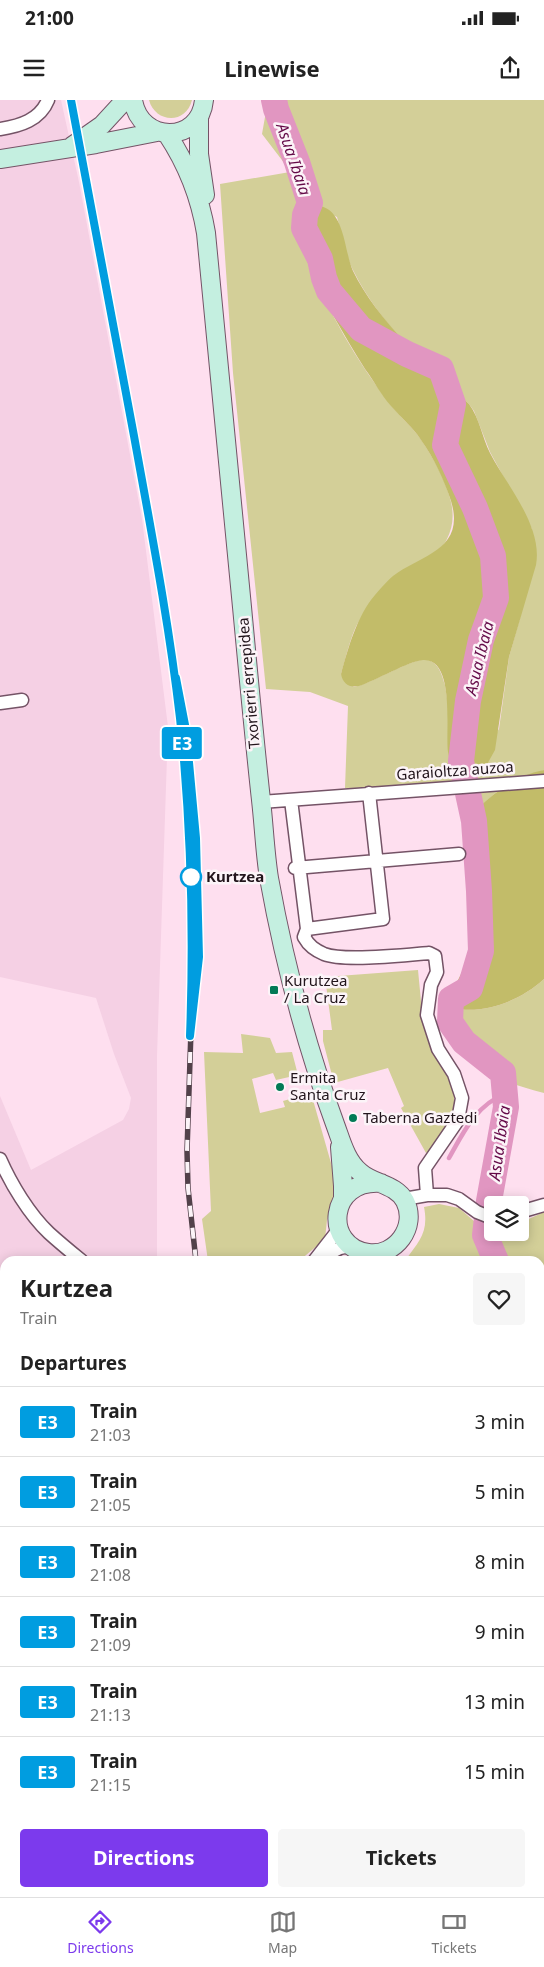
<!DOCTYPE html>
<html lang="en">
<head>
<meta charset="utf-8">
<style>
	body { margin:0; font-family:"Noto Sans",sans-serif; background:#f6f6f6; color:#222; height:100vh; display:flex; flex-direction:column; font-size:19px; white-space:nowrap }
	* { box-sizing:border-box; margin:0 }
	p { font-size:16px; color:#767676 }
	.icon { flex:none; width:28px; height:28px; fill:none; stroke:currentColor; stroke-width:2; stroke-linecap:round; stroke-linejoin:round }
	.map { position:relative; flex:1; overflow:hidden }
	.side { position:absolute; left:0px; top:1156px; width:545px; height:641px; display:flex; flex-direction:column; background:#fff; border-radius:15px 15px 0 0; box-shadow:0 2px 12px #0003 }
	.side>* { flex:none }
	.badge { padding:0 10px; border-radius:4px; font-size:18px; line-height:32px }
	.tools { position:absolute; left:484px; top:1096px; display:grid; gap:10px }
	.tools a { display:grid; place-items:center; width:45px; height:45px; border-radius:5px; background:#fff; box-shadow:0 2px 12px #0003; font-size:25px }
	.map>.badge { position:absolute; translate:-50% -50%; box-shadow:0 0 0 2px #fff }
	h2 { padding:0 20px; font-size:19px; line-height:45px }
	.round { display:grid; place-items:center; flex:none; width:52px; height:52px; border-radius:5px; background:#f6f6f6 }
	.head { display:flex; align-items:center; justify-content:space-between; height:85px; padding:0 20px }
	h1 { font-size:24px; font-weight:700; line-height:38px }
	.cta { display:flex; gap:10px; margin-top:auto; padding:10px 20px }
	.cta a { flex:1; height:58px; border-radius:5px; background:#7c3aed; color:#fff; font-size:20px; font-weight:700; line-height:58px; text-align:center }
	.cta a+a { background:#f6f6f6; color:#222 }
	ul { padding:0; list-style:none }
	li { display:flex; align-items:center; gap:15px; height:70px; padding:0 20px; border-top:1px solid #e0e0e0 }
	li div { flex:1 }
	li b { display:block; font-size:19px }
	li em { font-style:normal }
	li .badge { min-width:55px; font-weight:700; text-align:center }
	.status { display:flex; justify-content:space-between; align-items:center; height:35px; padding:0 25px; background:#fff; direction:ltr }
	.status svg { height:14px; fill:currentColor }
	header { display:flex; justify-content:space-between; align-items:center; height:65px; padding:0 20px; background:#fff; font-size:22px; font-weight:700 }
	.menu { display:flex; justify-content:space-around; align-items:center; height:70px; border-top:1px solid #e0e0e0; background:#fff; font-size:14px; color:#767676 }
	.menu a { display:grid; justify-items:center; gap:2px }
	.menu .current { color:#7c3aed }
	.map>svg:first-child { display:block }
</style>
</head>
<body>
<div class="status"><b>21:00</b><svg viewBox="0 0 49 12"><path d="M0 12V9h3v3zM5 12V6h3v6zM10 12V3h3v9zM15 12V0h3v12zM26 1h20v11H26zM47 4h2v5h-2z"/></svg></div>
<header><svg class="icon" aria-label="menu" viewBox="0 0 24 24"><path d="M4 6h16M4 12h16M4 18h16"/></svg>Linewise<svg class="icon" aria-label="share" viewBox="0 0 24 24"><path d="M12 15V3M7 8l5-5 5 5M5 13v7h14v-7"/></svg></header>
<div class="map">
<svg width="544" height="1797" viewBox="0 0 544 1797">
	<rect width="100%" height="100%" fill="#fedfef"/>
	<path fill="#f5d0e4" d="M0,0h61l18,82 63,337 26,208 -11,329v205h-152v299l-5,5v-469l31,74 92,-50 6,-11 2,-11 -17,-44 -18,-56 -96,-21z"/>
	<path fill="#d3cf98" d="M149,0h43c-6,25 -37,23 -43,0z
		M268,0h276v670l-45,20 -30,26 -7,-32 37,-55 10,-72 11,-39 12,-89 -42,-77 -16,-41 -5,-7c-43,-38 -89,-80 -115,-132 -9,-17 -12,-37 -17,-55l-22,-10c-7,2 -14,6 -17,14 -4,11 5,29 10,39 20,52 48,100 82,144 10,13 23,23 32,37 12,18 24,40 29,61 3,13 2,25 -4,37 -4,9 -13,14 -21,21 -19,17 -46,36 -62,54 -12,13 -18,44 -23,60l13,13c18,-3 61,-31 74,-27 12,4 14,16 17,25l15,100 -13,2 -102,1 3,-82 -38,-14 -44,-3 -33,-316 -13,-189 70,-12 -2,-4 -26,-34z
		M418,870l5,52 15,36 16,29v23l-11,25 -11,15 -6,3 -25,-45 3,-2 -16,-38 -54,15 -11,-42v-11h9l-7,-53z
		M544,879v114c-39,-10 -71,-21 -88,-62 -2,-7 -3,-16 -4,-23 32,7 68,-7 92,-29z
		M241,934l29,4 6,15 16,-1 6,23 -22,5 -3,-7 -21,6 8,34 25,-6 -2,-6 28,-8 26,91 -10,36 -2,19 -26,22h-91l-6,-42 9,-8 -7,-159 39,1z
		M439,1104l20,4 23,20 3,16 18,-11 17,-1v-9l24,-11v564l-4,-2v-513h-135c14,-20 24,-28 19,-54z
		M0,1521l5,7v264h455l5,5h-465z"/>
	<path fill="#c2bc69" d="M320,106c25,5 24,45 33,65 24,49 76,97 116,133 11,15 13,33 21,49 17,33 53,73 46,112l-27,92 -14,93 -10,18 -14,11 -11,6c-5,-11 -10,-21 -12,-33 -3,-19 8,-94 -25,-92 -14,1 -48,21 -64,26 -10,2 -16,-2 -18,-12 7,-26 16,-58 34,-79 5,-6 12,-14 18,-19 28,-21 73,-26 58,-75 -7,-21 -17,-43 -30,-61 -8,-13 -20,-22 -30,-34 -10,-11 -17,-25 -26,-37 -22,-35 -41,-68 -57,-106 -4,-12 -12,-27 -10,-40 2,-11 13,-16 22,-17z
		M544,670v209c-24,22 -60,36 -92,29l4,-24 6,-12 15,-18 6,-31 -14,-107c25,-22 41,-39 75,-46z
		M5,1460v68l-5,-7v-56z
		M540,1674l4,2v121h-79l-5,-4 80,-1z"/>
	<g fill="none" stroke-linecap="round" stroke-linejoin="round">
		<path stroke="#e196c1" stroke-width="4.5" d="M449,1058c14,-25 27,-53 56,-64
			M532,1792l4,5"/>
		<path stroke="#e196c1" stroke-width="26" d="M274,0l2,9 21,53 13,41 -5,12 -1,13 16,31 4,19 5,13 32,38 46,25 34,15 12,35 -8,41 30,63 18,48 3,42 -15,42 -13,61 -7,60 13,60 5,70 2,60 -11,37 -19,11 -1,23 14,20 39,31 3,34 -17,94 -4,34 11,26
			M540,1383l4,5
			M540,1418l4,-5
			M540,1661l4,1"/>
		<g stroke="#745366" stroke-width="15">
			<path id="street" d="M0,29c20,-3 40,-9 48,-29
				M0,603l22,-3
				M291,700l16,129 -3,8c5,9 11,13 20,17 20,8 82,1 105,-1l6,3 2,16 -6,13 -4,30 11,34 16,25 8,24 -4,22 -33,48 2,27
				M261,702l283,-21
				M295,768l164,-14
				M307,829l76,-10 -14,-126
				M0,1059c11,25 29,55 49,74 11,10 22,19 33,28
				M404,1099l23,-4h20l12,4 18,13 15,6
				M520,1112l24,-7
				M319,1159l21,-11 10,-2
				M314,1161l25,-32
				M0,1433l5,-4"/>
		</g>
		<g stroke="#745366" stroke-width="20">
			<path id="secondary" d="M133,0c7,44 67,44 71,0
				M199,17v37l6,41
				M167,34c20,30 33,63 39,99 12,125 24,249 36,374 6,64 12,129 19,193 3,26 4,53 8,78 15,83 37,167 66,246 6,16 11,37 25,48 13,12 36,12 45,29 13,26 -10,56 -37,52 -45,-7 -40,-74 13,-70
				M72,46l30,-21 23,-25
				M0,59l96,-15 61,-12
				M340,1047l3,39v13
				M540,1502l4,5"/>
		</g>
		<use href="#street" stroke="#fff" stroke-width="12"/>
		<use href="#secondary" stroke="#c4efe0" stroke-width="18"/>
		<g stroke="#52414a" stroke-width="5.5">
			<path id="rail" d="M71,0l84,446 17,113 14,71 10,92 4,113 -1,22 -9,79
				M191,930l-4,121 1,37 8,73
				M441,1792l5,5"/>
		</g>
		<use href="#rail" stroke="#fcf4f8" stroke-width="4" stroke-dasharray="11" stroke-linecap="butt"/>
	</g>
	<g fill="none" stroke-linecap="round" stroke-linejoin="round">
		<g stroke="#fff" stroke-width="11">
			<path id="line" d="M71,0c21,112 42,224 63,336 17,94 35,187 46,282 11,105 14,211 10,318l9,-79 -3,-119 -10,-108 -10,-52"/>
		</g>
		<use href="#line" stroke="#009de0" stroke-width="8"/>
	</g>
	<circle fill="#fff" stroke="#009de0" stroke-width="2.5" cx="191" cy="777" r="10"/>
	<g fill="#027a56" stroke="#fcf4f8" stroke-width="2">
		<rect x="269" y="885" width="10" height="10" rx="2.5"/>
		<circle cx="280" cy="987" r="5"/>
		<circle cx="353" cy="1018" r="5"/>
	</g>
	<g text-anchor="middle" stroke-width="5" stroke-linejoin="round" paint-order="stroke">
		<g font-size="15" fill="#22151c" stroke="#fcf4f8">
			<text transform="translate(249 583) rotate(-95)" y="5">Txorierri errepidea</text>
			<text transform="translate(455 671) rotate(-4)" y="5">Garaioltza auzoa</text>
		</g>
		<g font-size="15" font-weight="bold" fill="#22151c" stroke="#fcf4f8" text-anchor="start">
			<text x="206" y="782">Kurtzea</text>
		</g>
		<g font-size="15" fill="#22151c" stroke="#fcf4f8" text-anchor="start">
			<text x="284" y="886">Kurutzea<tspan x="284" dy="17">/ La Cruz</tspan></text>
			<text x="290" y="983">Ermita<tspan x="290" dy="17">Santa Cruz</tspan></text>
			<text x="363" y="1023">Taberna Gaztedi</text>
		</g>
		<g font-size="16" font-style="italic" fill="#640a48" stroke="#fcf4f8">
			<text transform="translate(294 59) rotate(71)" y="6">Asua Ibaia</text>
			<text transform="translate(479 558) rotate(-76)" y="6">Asua Ibaia</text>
			<text transform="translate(499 1043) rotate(-82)" y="6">Asua Ibaia</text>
		</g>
	</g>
</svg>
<div class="tools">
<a><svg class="icon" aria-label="layers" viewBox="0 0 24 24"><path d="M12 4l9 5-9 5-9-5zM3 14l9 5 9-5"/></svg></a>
</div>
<b class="badge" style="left:182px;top:643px;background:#009de0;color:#fff">E3</b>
<section class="side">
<div class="head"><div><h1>Kurtzea</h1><p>Train</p></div><a class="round"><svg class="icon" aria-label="heart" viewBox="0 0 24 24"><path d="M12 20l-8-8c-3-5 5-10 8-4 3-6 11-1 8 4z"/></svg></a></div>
<h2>Departures</h2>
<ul>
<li><span class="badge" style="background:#009de0;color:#fff">E3</span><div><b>Train</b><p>21:03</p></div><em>3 min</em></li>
<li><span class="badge" style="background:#009de0;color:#fff">E3</span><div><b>Train</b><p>21:05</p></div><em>5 min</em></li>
<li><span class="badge" style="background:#009de0;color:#fff">E3</span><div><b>Train</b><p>21:08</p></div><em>8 min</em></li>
<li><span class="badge" style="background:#009de0;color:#fff">E3</span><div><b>Train</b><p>21:09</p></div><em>9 min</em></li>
<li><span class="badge" style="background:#009de0;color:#fff">E3</span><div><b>Train</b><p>21:13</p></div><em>13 min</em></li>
<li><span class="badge" style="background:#009de0;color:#fff">E3</span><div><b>Train</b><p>21:15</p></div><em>15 min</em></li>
</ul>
<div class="cta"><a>Directions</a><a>Tickets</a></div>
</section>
</div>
<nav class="menu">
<a class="current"><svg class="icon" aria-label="directions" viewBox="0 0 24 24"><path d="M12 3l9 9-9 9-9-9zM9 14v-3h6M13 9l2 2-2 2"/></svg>Directions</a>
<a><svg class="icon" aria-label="map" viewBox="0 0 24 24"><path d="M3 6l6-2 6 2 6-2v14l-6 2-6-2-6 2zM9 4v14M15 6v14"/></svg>Map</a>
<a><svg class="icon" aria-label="tickets" viewBox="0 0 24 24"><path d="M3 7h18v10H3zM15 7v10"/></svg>Tickets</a>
</nav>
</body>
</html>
